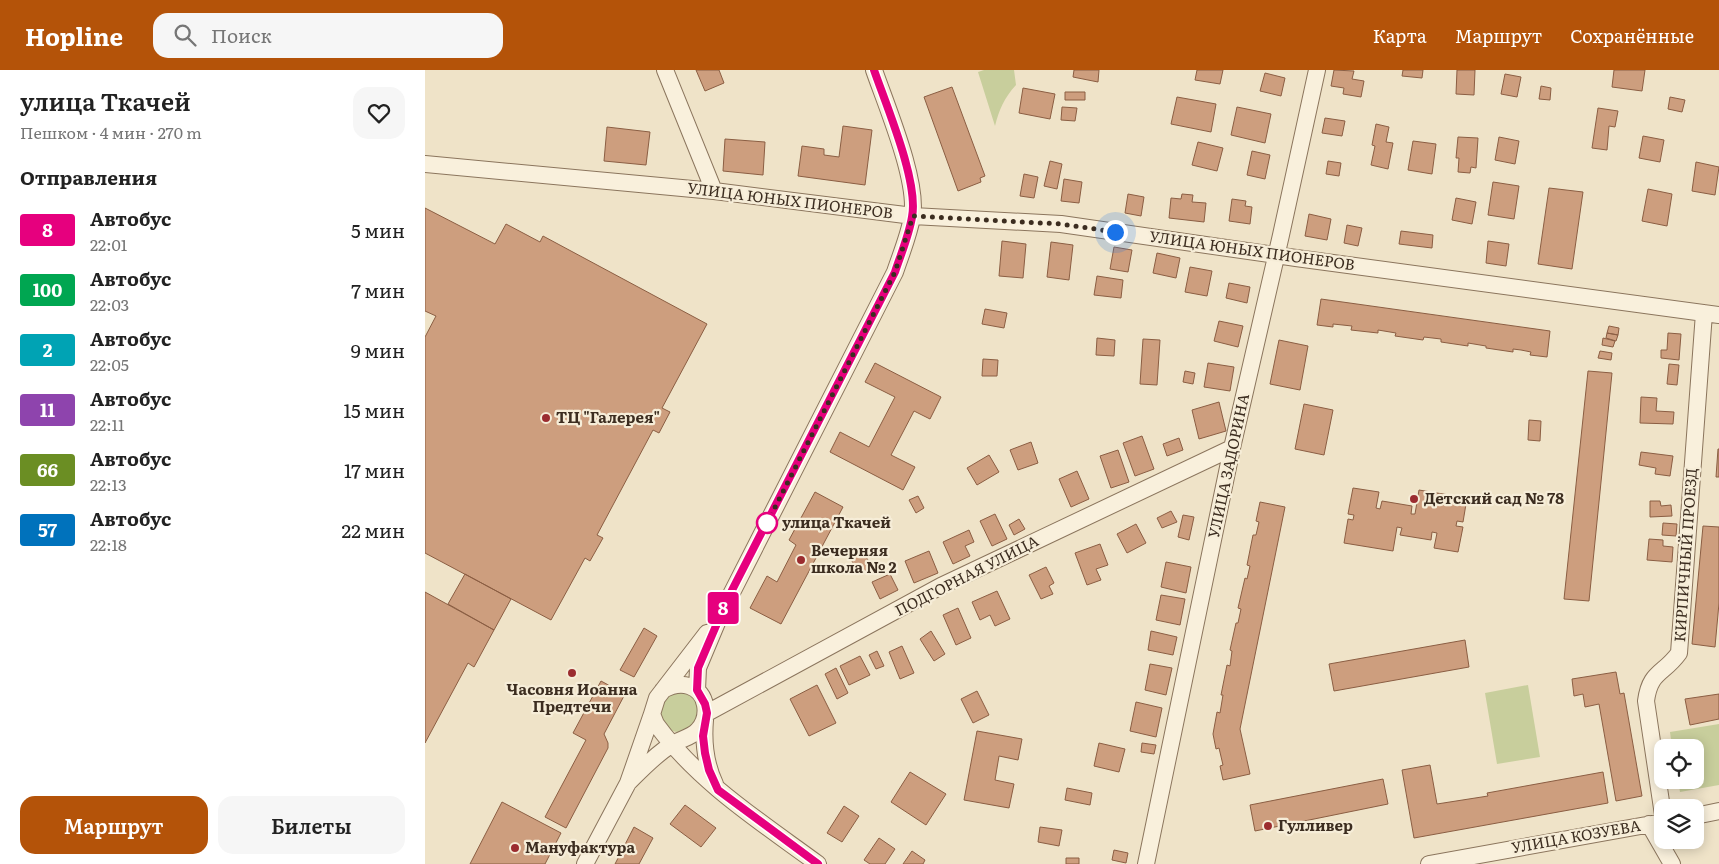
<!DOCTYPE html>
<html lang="ru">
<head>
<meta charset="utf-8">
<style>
	body { margin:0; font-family:Literata,serif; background:#f6f6f6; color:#222; height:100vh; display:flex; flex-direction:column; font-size:19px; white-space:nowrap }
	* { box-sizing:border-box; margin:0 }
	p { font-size:16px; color:#767676 }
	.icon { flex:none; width:28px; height:28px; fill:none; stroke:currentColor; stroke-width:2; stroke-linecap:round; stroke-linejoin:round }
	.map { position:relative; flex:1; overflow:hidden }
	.details { display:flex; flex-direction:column; background:#fff; width:425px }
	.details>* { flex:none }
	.badge { padding:0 10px; border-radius:4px; font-size:18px; line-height:32px }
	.tools { position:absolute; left:1229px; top:669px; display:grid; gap:10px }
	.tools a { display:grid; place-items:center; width:50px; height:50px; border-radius:10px; background:#fff; box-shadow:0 2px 12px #0003; font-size:25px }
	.you { position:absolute; width:25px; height:25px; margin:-12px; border:4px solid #fff; border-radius:50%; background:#1a73e8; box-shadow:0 0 0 8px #1a73e833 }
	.map>.badge { position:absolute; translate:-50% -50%; box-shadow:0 0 0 2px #fff }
	h2 { padding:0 20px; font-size:19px; line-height:45px }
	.round { display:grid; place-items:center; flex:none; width:52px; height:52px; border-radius:15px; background:#f6f6f6 }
	.overview { display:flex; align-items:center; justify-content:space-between; height:85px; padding:0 20px }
	h1 { font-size:24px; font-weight:600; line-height:38px }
	.button { display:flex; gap:10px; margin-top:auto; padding:10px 20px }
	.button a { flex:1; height:58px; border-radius:15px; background:#b45309; color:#fff; font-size:20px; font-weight:600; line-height:58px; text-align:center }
	.button a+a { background:#f6f6f6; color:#222 }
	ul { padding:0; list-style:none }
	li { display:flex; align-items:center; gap:15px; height:60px; padding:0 20px }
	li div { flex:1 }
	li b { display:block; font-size:19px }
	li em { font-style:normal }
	li .badge { min-width:55px; font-weight:700; text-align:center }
	header { display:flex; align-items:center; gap:30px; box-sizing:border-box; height:70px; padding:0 25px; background:#b45309; color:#fff }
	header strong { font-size:24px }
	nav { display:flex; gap:28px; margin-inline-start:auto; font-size:18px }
	.search { width:350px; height:45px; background:#f6f6f6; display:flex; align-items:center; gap:12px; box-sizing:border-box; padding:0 18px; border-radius:15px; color:#767676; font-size:19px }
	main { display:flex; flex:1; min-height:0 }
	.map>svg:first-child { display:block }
</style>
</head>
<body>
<header>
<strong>Hopline</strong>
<div class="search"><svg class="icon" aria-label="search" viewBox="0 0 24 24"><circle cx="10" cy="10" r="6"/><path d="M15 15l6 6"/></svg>Поиск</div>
<nav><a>Карта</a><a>Маршрут</a><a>Сохранённые</a></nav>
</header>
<main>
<section class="details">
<div class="overview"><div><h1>улица Ткачей</h1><p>Пешком · 4 мин · 270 m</p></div><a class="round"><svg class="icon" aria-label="heart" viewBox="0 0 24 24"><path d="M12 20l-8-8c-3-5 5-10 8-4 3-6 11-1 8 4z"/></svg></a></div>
<h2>Отправления</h2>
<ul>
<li><span class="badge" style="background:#e6007e;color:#fff">8</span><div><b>Автобус</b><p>22:01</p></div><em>5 мин</em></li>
<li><span class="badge" style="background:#00a651;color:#fff">100</span><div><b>Автобус</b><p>22:03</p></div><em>7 мин</em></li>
<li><span class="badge" style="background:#00a3b4;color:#fff">2</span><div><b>Автобус</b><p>22:05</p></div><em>9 мин</em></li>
<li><span class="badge" style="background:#8e44ad;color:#fff">11</span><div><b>Автобус</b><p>22:11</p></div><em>15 мин</em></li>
<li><span class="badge" style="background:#6b8e23;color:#fff">66</span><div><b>Автобус</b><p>22:13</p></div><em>17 мин</em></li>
<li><span class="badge" style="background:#0072bc;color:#fff">57</span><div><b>Автобус</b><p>22:18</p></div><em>22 мин</em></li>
</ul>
<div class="button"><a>Маршрут</a><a>Билеты</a></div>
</section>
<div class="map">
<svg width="1294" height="794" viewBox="0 0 1294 794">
	<rect width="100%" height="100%" fill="#efe3c8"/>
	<path fill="#c8ce9c" d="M559,0h30l2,15c-12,13 -17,25 -21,41l-17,-54z
		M1103,615l12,72 -43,7 -12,-71z
		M234 642a20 20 0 1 1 40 0a20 20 0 1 1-40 0Z
		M1294,654v61l-39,7 -2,-12h17v-32l-23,-1 -2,-15z"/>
	<path fill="#cd9e7e" stroke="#8b5e43" d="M271,0h23l5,13 -19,8z
		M649,0h25l-1,12 -25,-5z
		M772,0h26l-3,14 -25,-4z
		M909,0l20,1 -2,8 12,2 -3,16 -18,-3 1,-6 -13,-2z
		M978,0h20l-1,8 -20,-2z
		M1032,0h18l-1,25 -18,-1z
		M1189,0h31l-3,21 -30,-4z
		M840,3l20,5 -4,18 -21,-5z
		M1080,4l16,3 -4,20 -16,-3z
		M1116,16l10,2 -1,12 -11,-1z
		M527,17l33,89 -5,2 1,4 -23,9 -34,-94z
		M598,18l32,6 -5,25 -31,-6z
		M640,22h20v8h-20z
		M752,27l39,7 -5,28 -40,-8z
		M1245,27l15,3 -3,12 -14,-3z
		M637,37l15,1 -2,13 -14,-1z
		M812,37l34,7 -6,29 -34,-8z
		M1173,38l20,3 -3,16 -6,-1 -2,24 -15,-2z
		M900,48l20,3 -3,15 -20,-3z
		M951,54l13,3 -3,15 7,1 -5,26 -17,-4 4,-19 -3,-1z
		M418,56l29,4 -7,55 -67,-9 4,-30 22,3v6l15,2z
		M182,57l43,5 -4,33 -42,-4z
		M1218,66l21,4 -4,22 -21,-4z
		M1033,67l20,1 -2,30 -5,-1 -1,6 -12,-1 1,-14h-3z
		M1074,67l20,4 -4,23 -20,-4z
		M300,69l40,3 -2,33 -40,-4z
		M988,71l23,3 -4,30 -24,-4z
		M773,72l25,6 -6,23 -25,-6z
		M827,81l18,4 -5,24 -18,-4z
		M625,91l12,3 -5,25 -13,-3z
		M903,91l13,2 -2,13 -13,-2z
		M1271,92l23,5 -4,28 -23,-4z
		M599,104l14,3 -4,21 -14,-2z
		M639,109l18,3 -3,21 -18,-2z
		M1068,112l26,4 -5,33 -26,-4z
		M1124,118l34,4 -11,77 -34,-5z
		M1223,119l24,5 -5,32 -25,-5z
		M703,124l16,3 -3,19 -16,-3z
		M757,124l11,1 -1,7 14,1 -2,19 -35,-4 2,-20 10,1z
		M1031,128l20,4 -4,22 -20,-4z
		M807,129l14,2 -1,5 7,1 -2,17 -21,-3z
		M0,138l70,36 11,-20 34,18 3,-6 164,88 -45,84 8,4 -11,21 -6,-3 -56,105 6,3 -13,23 -5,-3 -34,62 -126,-67v-216l11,-21 -11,-5z
		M884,144l22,5 -4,21 -22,-4z
		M922,155l15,3 -4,18 -14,-3z
		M976,161l32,4 -1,13 -33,-4z
		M577,171l24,3 -3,34 -24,-2z
		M1063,171l21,3 -3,22 -20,-3z
		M626,172l22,3 -4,35 -22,-3z
		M689,177l18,3 -4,22 -18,-3z
		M732,183l23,5 -4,20 -23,-5z
		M765,197l22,4 -5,25 -22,-4z
		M672,206l26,4 -2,18 -27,-3z
		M804,213l21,4 -3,16 -21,-5z
		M896,229l229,32 -3,26 -17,-2 1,-3 -10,-2 -8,-1v3l-27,-4v-2l-18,-3v3l-27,-4v-3l-17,-2 -1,3 -28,-4 1,-3 -18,-3v3l-27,-3 1,-4 -19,-2v3l-16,-2z
		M560,239l22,4 -3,15 -22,-4z
		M794,251l24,5 -5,21 -24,-6z
		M1184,256l10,2 -1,7 -11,-2z
		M1182,263l11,2 -2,6 -10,-3z
		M1243,263l13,1 -2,26 -18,-2v-8h6z
		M672,268l18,2 -1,16 -18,-1z
		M1178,268l12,3 -2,6 -11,-2z
		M718,269l17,1 -3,45 -17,-1z
		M854,270l29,6 -8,44 -30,-6z
		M1175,281l12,2 -1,7 -13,-2z
		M558,289l15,1 -1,16h-15z
		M450,293l66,34 -11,22 -16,-8 -23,44 24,12 -12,23 -73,-38 10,-20 29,15 26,-50 -30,-15z
		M783,293l26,4 -4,24 -26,-4z
		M1244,294l10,1 -2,20 -10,-1z
		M760,301l10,2 -2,11 -10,-2z
		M1163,301l24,2 -23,228 -25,-2z
		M1216,327l16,1 -1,13 18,1 -1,12 -33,-1z
		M794,332l7,29 -27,8 -7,-29z
		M879,334l29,6 -9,45 -29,-6z
		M1104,350l12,1 -1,20 -12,-1z
		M717,366l12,33 -19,7 -12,-33z
		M754,368l4,12 -16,6 -4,-12z
		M606,372l7,21 -20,7 -8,-20z
		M1293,379h1v28h-3z
		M693,380l11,32 -18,6 -11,-32z
		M1216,382l32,4 -3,20 -15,-2 1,-6 -17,-3z
		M564,385l10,17 -22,13 -10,-17z
		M652,401l12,28 -18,8 -12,-28z
		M928,418l26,4 -3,16 4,1 2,-8 30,5 -1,8h4l4,-24 48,8 -4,24 -6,-1 -1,5 7,1 -5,25 -24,-4 3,-15 -5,-1 -1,8 -31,-5 2,-7 -5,-1 -4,24 -49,-8 4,-24 5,1 1,-5 -6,-1z
		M390,422l28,15 -62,117 -31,-16 17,-32 10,6 19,-37 -7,-5z
		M493,426l6,12 -8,5 -7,-13z
		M1225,431h10l1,5 10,-1 1,11 -22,1z
		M835,432l25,5 -45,222 10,45 -27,6 -3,-14 3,-1 -4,-17 -3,1 -3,-15 4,-22 3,1 3,-18h-2l6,-30 3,1 2,-15 -2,-1 6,-27h2l3,-14 -3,-1 7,-30 2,1 3,-13 -3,-1 6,-30h3l3,-13 -3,-1z
		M746,441l6,11 -15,6 -5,-10z
		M570,444l12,25 -15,7 -12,-25z
		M758,445l11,2 -5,23 -11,-3z
		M594,449l6,10 -11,6 -5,-10z
		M1238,453l14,1 -1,12 -14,-1z
		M711,454l10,19 -19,10 -10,-19z
		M1278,456l16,1v76l-4,44 -23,-3z
		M544,460l5,12 -9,4 5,10 -17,8 -10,-22z
		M1224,469l14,1v6l10,1 -1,15 -25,-2z
		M675,474l8,21 -12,4 5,11 -14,5 -12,-32z
		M437,481l10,15 -12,8 -10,-16z
		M504,481l9,22 -24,10 -9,-22z
		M741,492l25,5 -5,26 -25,-6z
		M621,497l8,16 -5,3 4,8 -12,5 -12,-24z
		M40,504l46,25 -17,31 -46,-26z
		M465,504l8,16 -18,9 -8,-17z
		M572,521l13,28 -15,7 -5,-11 -10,5 -8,-18z
		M0,522l69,38 -20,37 -6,-4 -43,80z
		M736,525l24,4 -5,26 -24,-5z
		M533,538l13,30 -15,7 -13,-30z
		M219,558l13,8 -23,41 -14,-7z
		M506,561l14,23 -11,7 -14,-22z
		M726,561l26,6 -4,18 -25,-5z
		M1040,570l4,27 -135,24 -5,-27z
		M477,576l12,27 -14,6 -11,-27z
		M452,581l7,15 -8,3 -7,-14z
		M435,586l10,19 -21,10 -9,-19z
		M725,594l22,4 -6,27 -21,-5z
		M411,598l12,25 -11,6 -12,-25z
		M1191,602l4,22 4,-1 18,103 -26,5 -17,-97 -14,3 -2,-13 -9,2 -2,-17z
		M176,611l24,13 -21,40 4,9v5l-42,80 -21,-11 41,-77 -13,-7z
		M392,615l19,38 -27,13 -19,-37z
		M552,621l12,24 -16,8 -12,-24z
		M1294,624v25l-29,6 -5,-26z
		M711,632l26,6 -6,29 -26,-6z
		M552,661l45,8 -4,21 -19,-4 -4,24 19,4 -5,24 -45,-8z
		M674,673l26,6 -6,23 -25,-6z
		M717,673l14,2 -2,9 -13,-2z
		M1005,695l7,39 51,-8 -1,-3 116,-21 5,31 -194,35 -12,-68z
		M485,702l36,22 -20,31 -35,-23z
		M958,709l5,25 -133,27 -5,-26z
		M642,718l25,5 -2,12 -25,-5z
		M77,732l59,31 -16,31h-75z
		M260,735l31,23 -15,19 -31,-23z
		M419,736l15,10 -17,26 -15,-9z
		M209,757l19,11 -14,26h-24z
		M615,757l22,3 -3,16 -21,-4z
		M454,768l16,11 -10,15h-15l-6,-4z
		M689,780l14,3 -2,10 -14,-3z
		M487,781l13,9 -2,4h-20z
		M641,788h13v6h-13z"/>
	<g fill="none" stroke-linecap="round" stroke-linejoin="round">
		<g stroke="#8b755d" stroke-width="18">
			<path id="minor" d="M240,0l49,121
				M0,94l289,27 199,25 148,8 235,34 423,57
				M282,563l-50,65 -5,16 4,10c42,58 105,98 162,140
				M272,620l1,-22 21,-50 176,-346c6,-18 14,-37 17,-55 7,-35 -26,-112 -38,-147
				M282,643l234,-127 291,-138
				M280,650c-2,23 0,43 10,64
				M203,713c14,-14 27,-28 43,-38 9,-6 20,-7 27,-15 12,-13 10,-38 -9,-44 -9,-3 -17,-1 -26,4
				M1238,745l-17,-114c4,-30 17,-26 33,-48l25,-340
				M1270,746l24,-5
				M1224,754l23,40
				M160,794l43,-81 24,-69
				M721,794l86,-416 49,-213 36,-165
				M1004,794l234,-42"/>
		</g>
		<use href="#minor" stroke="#f9f0dc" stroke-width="16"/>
	</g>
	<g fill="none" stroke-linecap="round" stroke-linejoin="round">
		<g stroke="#fff" stroke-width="11">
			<path id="line" d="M393,794l-100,-74 -9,-20 -4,-17 -2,-17 4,-23 -2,-9 -8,-14 1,-22 29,-68 168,-328c6,-18 14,-37 17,-55 7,-35 -26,-112 -38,-147"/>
		</g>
		<use href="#line" stroke="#e6007e" stroke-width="8"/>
		<path stroke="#3c2d20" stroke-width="5" stroke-dasharray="0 9" d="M342,453l128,-251 18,-56 148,8 54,8"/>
	</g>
	<g fill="#9b2c2f" stroke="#f6edd8" stroke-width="2">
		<circle cx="121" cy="348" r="5"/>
		<circle cx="989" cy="429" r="5"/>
		<circle cx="376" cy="490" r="5"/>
		<circle cx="147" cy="603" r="5"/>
		<circle cx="843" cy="756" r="5"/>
		<circle cx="90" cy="778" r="5"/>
	</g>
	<circle fill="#fff" stroke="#e6007e" stroke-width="2.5" cx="342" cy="453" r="10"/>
	<g text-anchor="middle" stroke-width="4.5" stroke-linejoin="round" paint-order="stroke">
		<g font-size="15" fill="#3c2d20" stroke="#f6edd8">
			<text transform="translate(365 131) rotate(7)" y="5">УЛИЦА ЮНЫХ ПИОНЕРОВ</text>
			<text transform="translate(827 181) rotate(8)" y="5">УЛИЦА ЮНЫХ ПИОНЕРОВ</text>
			<text transform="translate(804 396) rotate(-78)" y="5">УЛИЦА ЗАДОРИНА</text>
			<text transform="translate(1261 485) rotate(-86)" y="5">КИРПИЧНЫЙ ПРОЕЗД</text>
			<text transform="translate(542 506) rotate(-27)" y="5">ПОДГОРНАЯ УЛИЦА</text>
			<text transform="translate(1151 767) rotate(-10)" y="5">УЛИЦА КОЗУЕВА</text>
		</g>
		<g font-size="15" font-weight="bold" fill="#3c2d20" stroke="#f6edd8" text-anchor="start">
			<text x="131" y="353">ТЦ "Галерея"</text>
			<text x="999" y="434">Детский сад № 78</text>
			<text x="386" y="486">Вечерняя<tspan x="386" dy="17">школа № 2</tspan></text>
			<text x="147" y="625" text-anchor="middle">Часовня Иоанна<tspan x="147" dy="17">Предтечи</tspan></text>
			<text x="853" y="761">Гулливер</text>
			<text x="100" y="783">Мануфактура</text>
		</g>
		<g font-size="15" font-weight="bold" fill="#3c2d20" stroke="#f6edd8" text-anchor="start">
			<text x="357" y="458">улица Ткачей</text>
		</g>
	</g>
</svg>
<div class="tools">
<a><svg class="icon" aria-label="locate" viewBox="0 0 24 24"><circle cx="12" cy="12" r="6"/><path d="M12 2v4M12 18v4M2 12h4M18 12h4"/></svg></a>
<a><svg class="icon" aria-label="layers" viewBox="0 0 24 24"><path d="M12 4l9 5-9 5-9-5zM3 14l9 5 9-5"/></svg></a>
</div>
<div class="you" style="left:690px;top:162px"></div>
<b class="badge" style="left:298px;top:538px;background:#e6007e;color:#fff">8</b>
</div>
</main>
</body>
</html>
